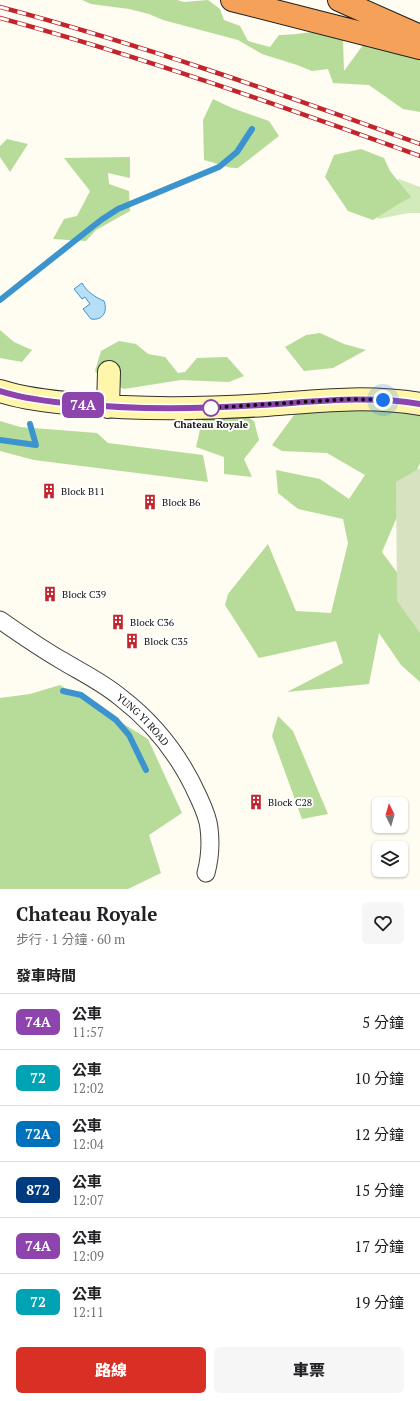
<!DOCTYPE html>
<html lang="zh-TW">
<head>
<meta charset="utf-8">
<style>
	body { margin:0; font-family:"PT Serif","Noto Sans TC",serif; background:#f6f6f6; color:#202124; height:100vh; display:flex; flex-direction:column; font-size:15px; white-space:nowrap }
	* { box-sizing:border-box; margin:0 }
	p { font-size:13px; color:#757577 }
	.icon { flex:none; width:22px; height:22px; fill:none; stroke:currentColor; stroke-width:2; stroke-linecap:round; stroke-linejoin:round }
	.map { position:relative; height:889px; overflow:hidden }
	.sheet { display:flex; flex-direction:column; background:#fff; flex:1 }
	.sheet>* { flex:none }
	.badge { padding:0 8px; border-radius:6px; font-size:14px; line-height:26px }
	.needle { width:26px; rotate:355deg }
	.buttons { position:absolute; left:372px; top:797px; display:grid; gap:8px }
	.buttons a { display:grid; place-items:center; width:36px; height:36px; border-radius:6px; background:#fff; box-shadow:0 1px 3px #0004; font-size:20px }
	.you { position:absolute; width:20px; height:20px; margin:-10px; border:3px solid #fff; border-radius:50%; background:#1a73e8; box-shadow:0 0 0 6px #1a73e833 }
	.map>.badge { position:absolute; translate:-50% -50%; box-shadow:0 0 0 2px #fff }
	h2 { padding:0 16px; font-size:15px; line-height:36px }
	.round { display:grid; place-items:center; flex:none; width:42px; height:42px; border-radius:6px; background:#f6f6f6 }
	.summary { display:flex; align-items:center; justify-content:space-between; height:68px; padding:0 16px }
	h1 { font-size:19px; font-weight:800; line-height:30px }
	.cta { display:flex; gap:8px; margin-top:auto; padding:8px 16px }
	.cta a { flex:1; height:46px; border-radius:6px; background:#d93025; color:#fff; font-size:16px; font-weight:800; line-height:46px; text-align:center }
	.cta a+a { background:#f6f6f6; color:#202124 }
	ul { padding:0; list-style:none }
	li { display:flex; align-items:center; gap:12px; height:56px; padding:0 16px; border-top:1px solid #e0e0e0 }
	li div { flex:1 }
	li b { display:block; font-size:15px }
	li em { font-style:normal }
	li .badge { min-width:44px; font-weight:700; text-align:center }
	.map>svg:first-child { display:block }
</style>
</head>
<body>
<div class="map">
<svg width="420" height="889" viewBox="0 0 420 889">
	<rect width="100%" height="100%" fill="#fffcf1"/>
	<path fill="#d3eaba" d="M399,179l21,8v26h-11l-31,6 -4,-19z"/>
	<path fill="#b7db99" d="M82,0h95l7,2 24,-2 12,9 4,11 16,6 8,15 22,6 9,-12c21,0 41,-5 62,-7l2,13 1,30 19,-26 57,8v59l-17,-3 -34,-24 -36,-2 -5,-14 -16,2 -15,-6 -35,-11 -24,-14 -75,-20 -14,-6 -20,-5 -38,-5z
		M213,99l19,9 37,13 10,15 -41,32c-12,1 -23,-6 -34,-8l-1,-40z
		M7,139l21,5 -18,28 -10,-15v-11z
		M361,149l23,9 6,13 21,26 -11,6 -27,17 -25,-9 -23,-34 9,-22z
		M130,157v21l-22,-5 1,11 20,7 1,20 -34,19 -10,11 -33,-2 11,-20 13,-3 13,-25 -26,-33z
		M0,330l14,12 18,8 -10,12 -22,-4z
		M320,333l24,11 22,6 -33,18 -29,3 -19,-24 21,-12z
		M119,341l17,3 12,10 17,3 13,16 7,-1 12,-14 30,-1 17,19 -15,6 -48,-2 -57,9 -21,-9 -8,-9 6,-20z
		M398,394l22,11v58l-38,89 38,52v78l-19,-17 -22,-32 -10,51 -82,8 56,-29 -7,-22 -77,17 -34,-53 3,-11 40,-50 28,67 35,2 17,-70 -5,-24 -45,-10 -20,-16 -2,-23 44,9 29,20 16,-24 -38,-22 -45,-2 -10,-6 22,-30z
		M235,409l19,12 5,19 -15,19 8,18 -28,-3v-17l-28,-10 6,-26 7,-10z
		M0,421l20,6 77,6 11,10 95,12 5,27 -174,-22 -34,-9z
		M60,685l88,54 34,74 -33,22 12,38 -33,16h-128v-191l30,-4z
		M278,716l15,15 35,83 -26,5 -30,-83z"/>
	<path fill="#d7e2c1" d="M420,468v165l-23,-32 -1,-119z"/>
	<path fill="#b6def7" stroke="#3c94cf" d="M82,283c5,9 13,14 22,18 4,10 -1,20 -13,18l-8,-10 7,-5 -5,-7 -3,2 -8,-10z"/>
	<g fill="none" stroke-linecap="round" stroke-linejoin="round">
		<path stroke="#3c94cf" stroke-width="6" d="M0,300l101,-80 17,-11 101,-42 18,-15 15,-23
			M0,440l36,5 -6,-21
			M63,691l18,4 35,25 13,15 17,35"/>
		<g stroke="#424242" stroke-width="19">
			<g id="street">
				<path id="s1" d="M0,620c20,14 40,28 61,40 20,12 41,22 59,37 34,26 61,61 78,99 5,11 10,21 11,32 2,16 1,30 -3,45"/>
			</g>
		</g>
		<g stroke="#313131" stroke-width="24">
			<path id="secondary" d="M0,391c25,8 51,11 78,13 62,6 125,5 188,1 51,-4 102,-10 154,-1
				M108,407l1,-35"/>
		</g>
		<g stroke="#202020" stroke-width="24">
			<path id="highway" d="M232,0l188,48
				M339,0l81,36"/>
		</g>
		<use href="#street" stroke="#fff" stroke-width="17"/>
		<use href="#secondary" stroke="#fff6ac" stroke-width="22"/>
		<use href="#highway" stroke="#f5a159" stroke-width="22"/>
		<g stroke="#c2252c" stroke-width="4.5">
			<path id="rail" d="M0,7c142,38 282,87 420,137
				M0,18c142,39 281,88 420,138"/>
		</g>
		<use href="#rail" stroke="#fff" stroke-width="3" stroke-dasharray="9" stroke-linecap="butt"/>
	</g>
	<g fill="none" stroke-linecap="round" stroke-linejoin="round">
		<g stroke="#fff" stroke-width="9">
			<path id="line" d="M0,391c25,8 51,11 78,13 60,6 121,5 182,1 53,-3 107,-10 160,-1"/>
		</g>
		<use href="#line" stroke="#8e44ad" stroke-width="6"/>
		<path stroke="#0f0f0f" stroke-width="4" stroke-dasharray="0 7.2" d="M211,408h-3l143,-9 32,1"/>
	</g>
	<defs>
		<g id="building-bare" transform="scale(1.2)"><path d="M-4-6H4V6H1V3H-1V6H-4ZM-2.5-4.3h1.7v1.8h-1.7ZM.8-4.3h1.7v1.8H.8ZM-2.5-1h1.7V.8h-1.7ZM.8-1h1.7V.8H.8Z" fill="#c2252c" stroke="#fff" stroke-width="2.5" paint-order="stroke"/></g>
	</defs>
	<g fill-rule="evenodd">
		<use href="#building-bare" x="49" y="491"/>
		<use href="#building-bare" x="150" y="502"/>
		<use href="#building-bare" x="50" y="594"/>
		<use href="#building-bare" x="118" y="622"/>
		<use href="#building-bare" x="132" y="641"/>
		<use href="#building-bare" x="256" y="802"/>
	</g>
	<circle fill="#fff" stroke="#8e44ad" stroke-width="2" cx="211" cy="408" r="8"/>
	<g text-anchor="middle" stroke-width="4" stroke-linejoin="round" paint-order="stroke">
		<g font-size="10" font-weight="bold" fill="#0f0f0f" stroke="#fff">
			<text x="211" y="428">Chateau Royale</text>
		</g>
		<g font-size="10" fill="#0f0f0f" stroke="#fff" text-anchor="start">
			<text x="61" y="495">Block B11</text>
			<text x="162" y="506">Block B6</text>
			<text x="62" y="598">Block C39</text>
			<text x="130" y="626">Block C36</text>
			<text x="144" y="645">Block C35</text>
			<text x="268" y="806">Block C28</text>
		</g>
		<g font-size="10" fill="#0f0f0f" stroke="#fff">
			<text dy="4" stroke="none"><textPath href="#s1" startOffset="175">YUNG YI ROAD</textPath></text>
		</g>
	</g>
</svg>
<div class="buttons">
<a><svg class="needle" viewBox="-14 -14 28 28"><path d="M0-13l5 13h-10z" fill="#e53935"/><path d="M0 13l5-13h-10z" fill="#757577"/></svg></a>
<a><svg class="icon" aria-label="layers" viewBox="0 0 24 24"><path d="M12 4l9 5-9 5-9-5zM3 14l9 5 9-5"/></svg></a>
</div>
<div class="you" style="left:383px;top:400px"></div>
<b class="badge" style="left:83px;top:405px;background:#8e44ad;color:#fff">74A</b>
</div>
<section class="sheet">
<div class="summary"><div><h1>Chateau Royale</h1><p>步行 · 1 分鐘 · 60 m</p></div><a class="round"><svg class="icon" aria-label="heart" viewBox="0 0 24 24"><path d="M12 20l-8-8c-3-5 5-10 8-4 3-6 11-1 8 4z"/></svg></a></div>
<h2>發車時間</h2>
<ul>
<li><span class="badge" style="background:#8e44ad;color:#fff">74A</span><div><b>公車</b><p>11:57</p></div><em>5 分鐘</em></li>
<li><span class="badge" style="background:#00a3b4;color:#fff">72</span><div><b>公車</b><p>12:02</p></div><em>10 分鐘</em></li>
<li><span class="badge" style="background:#0072bc;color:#fff">72A</span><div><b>公車</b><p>12:04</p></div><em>12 分鐘</em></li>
<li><span class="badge" style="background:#003b80;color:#fff">872</span><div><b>公車</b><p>12:07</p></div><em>15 分鐘</em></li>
<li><span class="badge" style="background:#8e44ad;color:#fff">74A</span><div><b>公車</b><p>12:09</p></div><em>17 分鐘</em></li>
<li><span class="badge" style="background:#00a3b4;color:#fff">72</span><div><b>公車</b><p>12:11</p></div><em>19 分鐘</em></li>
</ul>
<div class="cta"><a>路線</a><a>車票</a></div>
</section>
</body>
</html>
